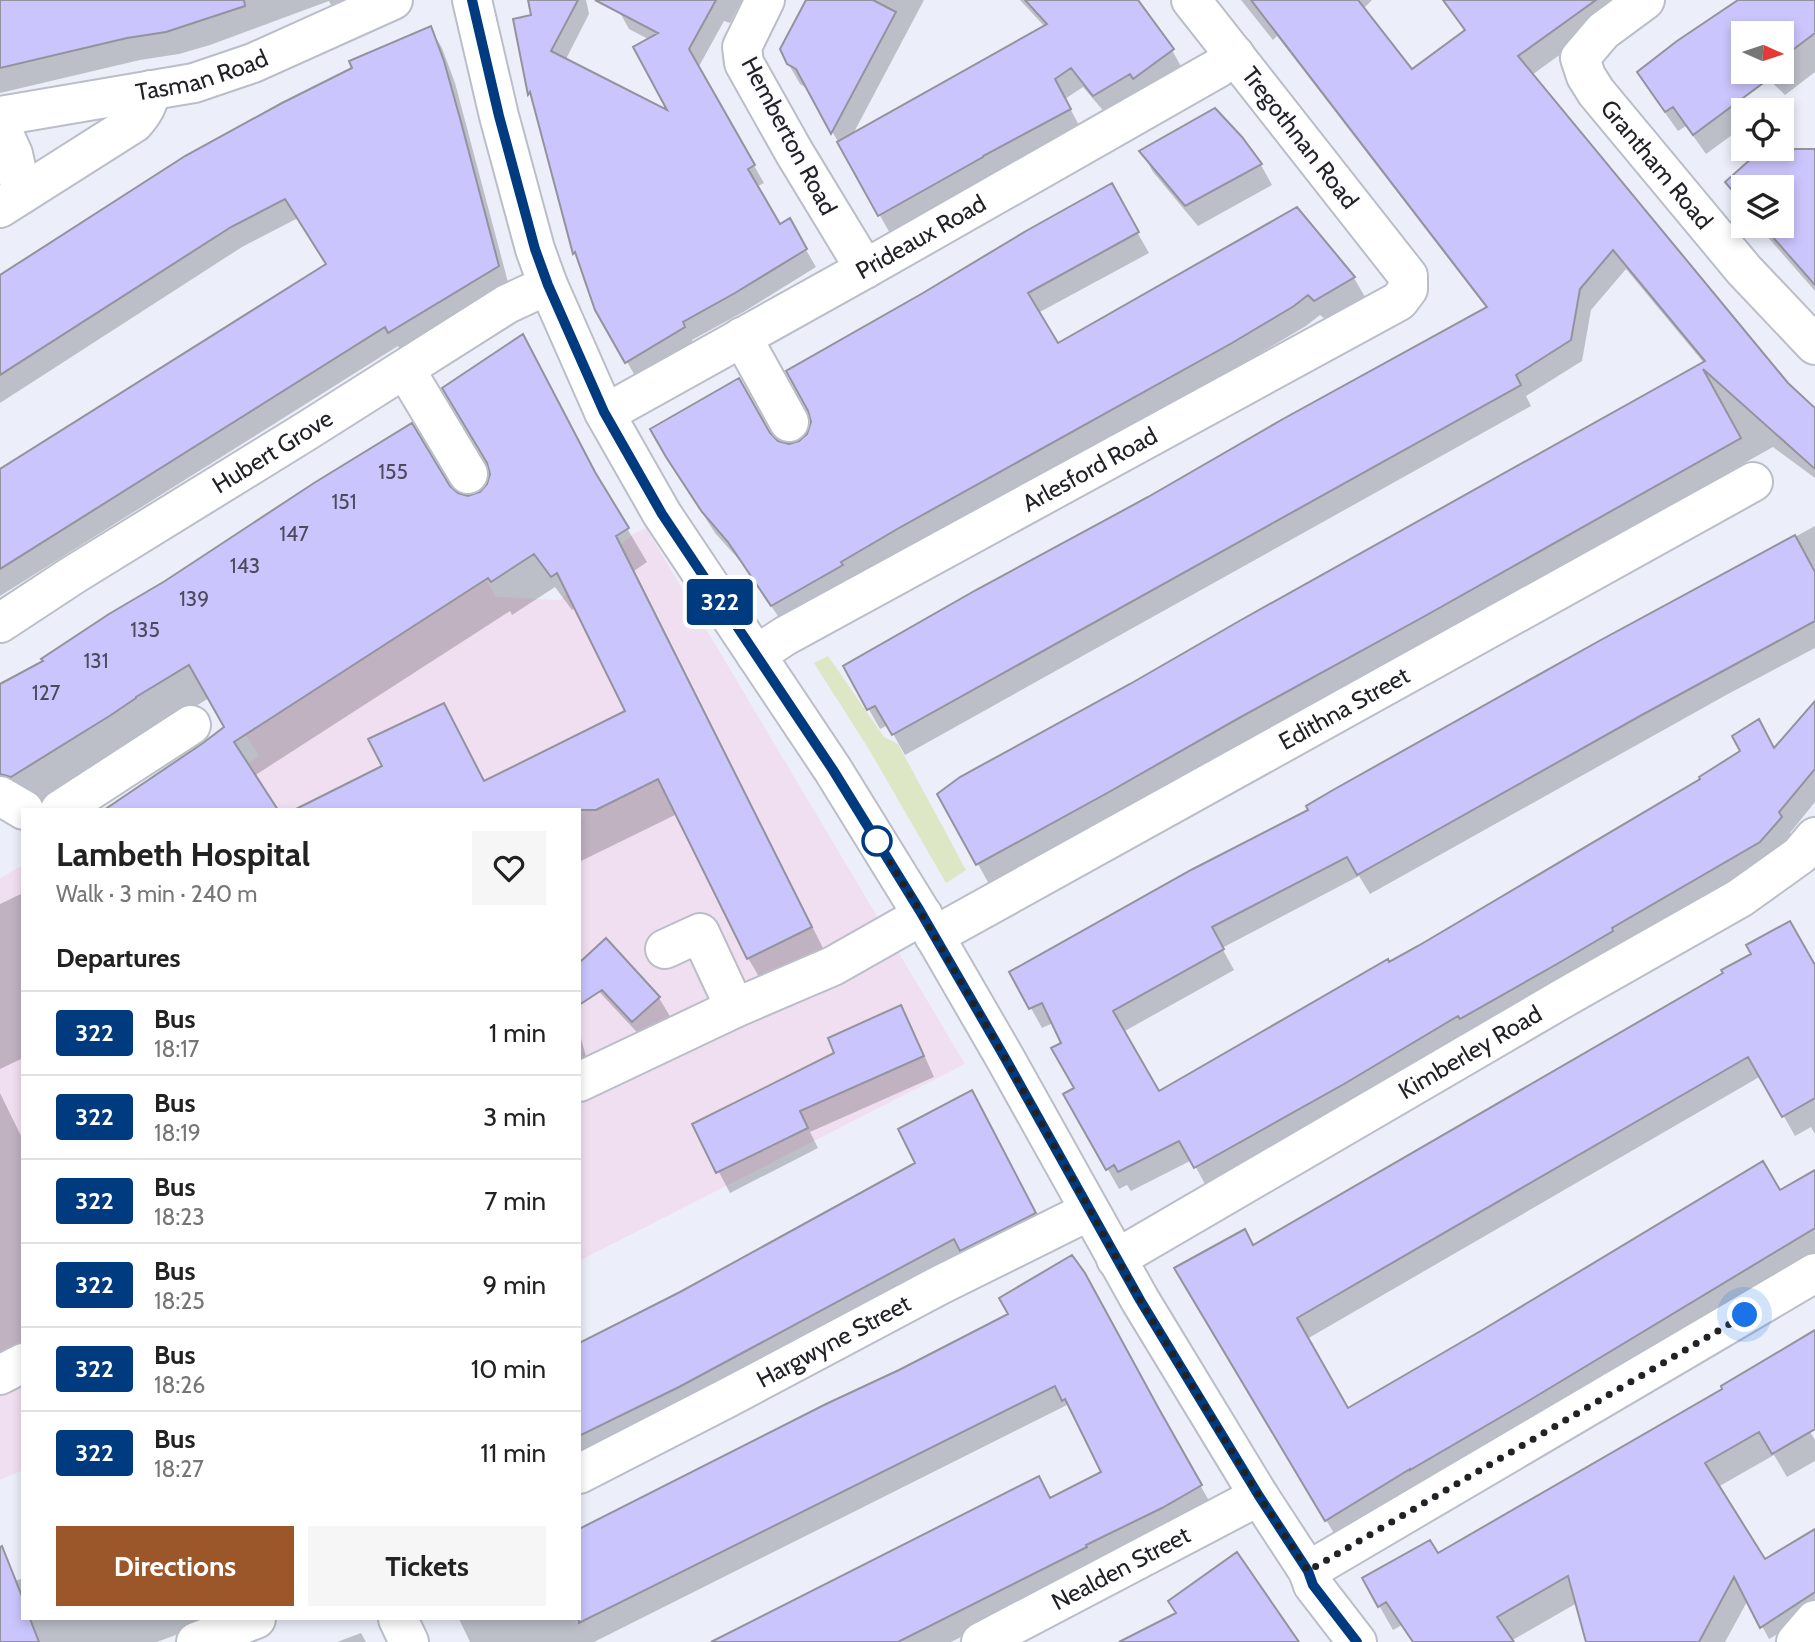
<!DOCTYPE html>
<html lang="en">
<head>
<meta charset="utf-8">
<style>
	body { margin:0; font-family:Cabin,sans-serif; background:#f6f6f6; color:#222; height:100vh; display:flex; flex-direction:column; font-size:26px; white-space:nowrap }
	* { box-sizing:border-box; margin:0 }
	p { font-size:23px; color:#767676 }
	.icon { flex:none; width:38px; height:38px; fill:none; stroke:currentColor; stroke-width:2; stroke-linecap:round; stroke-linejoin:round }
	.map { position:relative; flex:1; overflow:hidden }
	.drawer { position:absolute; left:21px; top:808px; width:560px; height:812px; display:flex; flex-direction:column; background:#fff; border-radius:0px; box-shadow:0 4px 10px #0003 }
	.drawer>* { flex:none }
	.badge { padding:0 14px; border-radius:5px; font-size:24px; line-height:46px }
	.needle { width:46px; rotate:93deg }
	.buttons { position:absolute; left:1731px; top:21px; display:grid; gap:14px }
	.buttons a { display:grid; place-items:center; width:63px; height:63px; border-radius:0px; background:#fff; box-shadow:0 4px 10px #0003; font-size:35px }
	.you { position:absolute; width:35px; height:35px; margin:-18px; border:5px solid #fff; border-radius:50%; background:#1a73e8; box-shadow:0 0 0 10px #1a73e833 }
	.map>.badge { position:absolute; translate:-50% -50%; box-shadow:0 0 0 4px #fff }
	h2 { padding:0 35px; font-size:26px; line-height:63px }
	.round { display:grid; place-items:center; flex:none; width:74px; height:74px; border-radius:0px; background:#f6f6f6 }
	.overview { display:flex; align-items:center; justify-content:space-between; height:119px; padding:0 35px }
	h1 { font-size:33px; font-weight:700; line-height:52px }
	.button { display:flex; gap:14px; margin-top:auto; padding:14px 35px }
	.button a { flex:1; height:80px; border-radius:0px; background:#9b5629; color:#fff; font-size:28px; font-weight:700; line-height:80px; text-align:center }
	.button a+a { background:#f6f6f6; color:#222 }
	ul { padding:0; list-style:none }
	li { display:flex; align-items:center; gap:21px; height:84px; padding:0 35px; border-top:2px solid #e0e0e0 }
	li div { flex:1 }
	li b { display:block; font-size:26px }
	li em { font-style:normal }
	li .badge { min-width:77px; font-weight:700; text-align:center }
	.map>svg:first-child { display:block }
</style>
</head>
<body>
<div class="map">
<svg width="1815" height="1642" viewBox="0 0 1815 1642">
	<rect width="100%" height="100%" fill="#eceffa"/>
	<path fill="#f0dff1" d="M457,528l39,69 64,3 73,-66 13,-6 319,536 -386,197v-451h-401l81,-54 -40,-63z
		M23,865v605l-23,10v-602z"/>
	<path fill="#dee7c5" d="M828,656l56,81 14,7 68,126 -20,13 -76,-132 -56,-88z"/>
	<path fill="#0003" d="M0,0h343l-12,5 -2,-4 -119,44 -31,9 -39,6 -140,33z
		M529,0h57l3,14 -24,47 106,53 -21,-74 -21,-11 -10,-18 6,-11h117l-12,23 -6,-2 -26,47 66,115 -8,4 23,40 10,-6 27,46 -71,44 -53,29 2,5 -57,34 -41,-70 -14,-42 -8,-14 -40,-151 -4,-7 -15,-75 18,-4z
		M808,0h116l-72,136 193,-109 -25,-27h116l36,50 11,20 -77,44 -23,-27 -18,12 16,30 -190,106 -83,-146 -8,-5 -12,-21z
		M1241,0h131l-9,9 48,63 54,-40 -20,-32h190l-103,75 255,309 28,27v67l-42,-31 -336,189 -187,102 -126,73 -135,73 -50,-90 765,-431 -78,-94 -35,41 -9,51 -56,35 5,10 -626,349 -17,-30 -8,4 -35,-62 642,-358 -210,-273 -4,4z
		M1740,0h75v72l-30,23 -24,-23h21v-39h-39v21l-27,23 21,25 6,10v15l-37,27 -20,-28 -8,5 -28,-39 -11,-20z
		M430,28l12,20 13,35 54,203 -108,66 -3,-6 -398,250v-126l328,-205 -30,-47 -56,29 -242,156v-127l355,-207z
		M1241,138l20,27 11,20 -74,41 -45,-54 -11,-20z
		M1765,149h11l26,30 13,21v91l-57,-65h24v-39h-39v21l-16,-25z
		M1111,186l38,67 -111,60 19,33 297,-68 11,19 -39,23 -6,-5 -14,11 -63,37 -333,185 -126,77 -42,-62 -27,-30 -35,-55 90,-43 7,8 12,3 11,-3z
		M542,371l67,127 38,64 -13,9 196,391 -62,30 -20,-34 -71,-144 -98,48v-52h-281l87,-44 59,-61 41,77 142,-70 -51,-105 -4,3 -17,-23 -43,28 -2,-4 -256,165 22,34h-168l96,-65 22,-18 -17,-29 -55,34 -23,17 -99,61 -24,1 -8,9v-134l448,-199 9,8 11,3 13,-4 8,-9z
		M1815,526v122l-87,46 -358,200 -11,-18 -137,72 12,22 -111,62 35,62 230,-130 387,-214 40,-46v98l-25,31 2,5 -20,24 -565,326 -15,-28 -61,31 -4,-6 -8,4 -54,-95 11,-5 -13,-46 -10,-20 -11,5 -31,-56 299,-161 290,-168z
		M23,893v165l-23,11v-165z
		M606,940l53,58 12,20 -26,23 -53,-57z
		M1815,968v166l-4,-7 -16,9 -34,-60 -454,263 41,71 432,-217 35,-21v83l-477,285 -161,-271 76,-22 472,-274z
		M900,1008l12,20 22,49 -124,55 8,16 -88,45 -36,-68 143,-71z
		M579,1031l13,48 -13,6z
		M0,1093l23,47v225l-23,12z
		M984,1113l62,122 -467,228v-118l102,-51 236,-130z
		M954,1344l216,88 42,74 -114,62 -147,74h-240l340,-142 52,-28 -27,-53 -1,1 -8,-15 -473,237h-124l-11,-23h120z
		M1766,1361l49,79v21l-28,16 -13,-22 -56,32 47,74 50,-31v82l-46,27 -21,-39 -23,42h-138l-10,-39 -66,38v1h-98l-11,-17 -9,5 -29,-51 74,-23 287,-167z
		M23,1578v41h195l-61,23h-157v-55z
		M361,1633l5,9h-29z"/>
	<path fill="#cac5fc" stroke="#93939d" stroke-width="2" d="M0,0h244l1,6 -79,26 -39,6 -127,30z
		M528,0h50l-27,51 116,59 -34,-63 25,-14 -63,-33h121l-27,49 66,116 -7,4 32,55 10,-6 17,31 -72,44 -52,29 2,5 -60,36 -30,-53 -20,-58 -2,2 -43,-162 -2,3 -15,-76 18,-4z
		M806,0h67l23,12 -65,122 -35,-65 -9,-5 -7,-15z
		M1025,0h113l36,49 -41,30 -3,-5 -37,22 -22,-28 -16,11 16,30 -88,47v1l-105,59 -41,-74 210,-118z
		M1251,0h107l54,69 53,-39 -22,-30h153l-78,56 270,327 27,25v61l-112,-100 38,69 -316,178 -186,102 -130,74 -133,73 -39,-71 23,-17 170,-93 111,-64 464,-259 -92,-111 -33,39 -9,51 -55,35 5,10 -629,350 -17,-29 -8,4 -24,-44 133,-76 172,-93 135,-78 204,-112z
		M1738,0h77v33l-33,25v-25h-39v39h35l-85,63 -20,-28 -8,5 -28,-40 40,-31z
		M431,26l13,35 17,61 38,144 -111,67 -3,-6 -385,242v-100l326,-205 -41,-65 -54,28 -231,148v-100l185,-119 97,-53 70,-35 -3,-7z
		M1215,108l27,29 20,27 -77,42 -46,-55z
		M1762,149h53v136l-52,-59h19v-39h-39v16l-18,-21z
		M1112,183l27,49 -111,61 30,50 239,-136 58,70 -41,24 -6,-6 -14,11 -62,37 -333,185 -58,34 2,3 -72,41 -43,-64 -26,-30 -36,-55 -16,-28 89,-51 31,55 8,8 11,3 10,-3 8,-7 4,-12 -3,-11 -22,-40 137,-78 103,-62z
		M523,334l72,138 34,56 -13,8 196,391 -65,32 -89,-180 -62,31h-302l88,-44 -14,-27 76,-36 40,78 141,-70 -68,-138 -6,4 -17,-23 -43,28 -3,-4 -254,164 44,68h-174l99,-67 21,-16 -35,-62 -53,32v1l-25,17 -100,62 -11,-3v-90l43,-23 -2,-2 68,-45 56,-33 149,-98 98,-60 38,63 8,7 10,3 12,-4 7,-8 3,-10 -3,-11 -45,-75z
		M1795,535l20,37v49l-175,95 -283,159 -10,-18 -135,70 12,22 -111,62 46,80 229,-132 1,3 29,-16 282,-167 -1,-2 41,-26 -8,-15 27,-17 15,29 41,-47v68l-36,43 3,5 -22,25 -148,86 1,3 -56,33 -97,55 -2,-3 -114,68 -150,84 -15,-27 -61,31 -4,-7 -8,5 -43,-76 11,-6 -23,-40 10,-5 -19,-40 -13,6 -20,-37 182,-102 117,-60 -2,-4 27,-16 266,-149z
		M1790,921l25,44v133l-33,19 -34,-60 -451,261 51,90 136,-79 279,-168 17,29 35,-20v58l-290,175 -115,67v-1l-85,52 -151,-253 71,-39 8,16 470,-272 -2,-3 30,-16 -5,-9z
		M606,938l54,59 -28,25 -30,-32 -23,15v-42z
		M901,1005l23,51 -124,55 8,17 -92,45 -24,-49 142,-71 -6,-15z
		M972,1090l64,123 -76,38 -6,-12 -275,148 -100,49v-93l101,-51 235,-129 -17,-34z
		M1072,1255l13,18 74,136 43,76 -40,23 -76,37 1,2 -189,95h-187l328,-166 11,22 51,-26 -36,-73 -3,2 -7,-15 -476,237v-94l247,-125 73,-34 109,-56 -9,-16z
		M1815,1330v99l-43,25 -13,-22 -54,31 60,96 50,-30v63l-55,36 -26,-51 -35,65h-113l-18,-66 -71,41 17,25h-101l-27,-40 -8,5 -16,-29 68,-38 8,13 284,-164 -1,-3z
		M2,1546l21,53v20h7l9,23h-39v-95z
		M1237,1552l62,90h-180l57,-29 -8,-12z"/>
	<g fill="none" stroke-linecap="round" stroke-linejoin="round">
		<g stroke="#babec8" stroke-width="42">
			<g id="minor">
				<path d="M472,0l27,116 36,133 13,36 56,127 58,102 171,256 87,141 85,147 135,242 119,196 49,75 5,14 44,57"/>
				<path d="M765,0l-23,47 2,16 50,89 71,117"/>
				<path id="s1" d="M1645,0l-42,31 -23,27 6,18 10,16 148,178 71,75"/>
				<path id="s2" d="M0,116l194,-33 59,-20 140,-63"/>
				<path d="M0,116l4,18 9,20 9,40"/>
				<path d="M0,208l134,-85c10,-11 14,-19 17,-33"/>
				<path d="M742,337l47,85"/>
				<path d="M405,369l63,105"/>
				<path id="s3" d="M604,412l15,-6 246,-137 353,-201 17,-13"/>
				<path id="s4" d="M0,623l73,-48 235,-145 199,-126 41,-19"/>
				<path id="s5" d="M756,655l29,-19 614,-335 9,-12v-13l-217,-276"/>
				<path d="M0,796l24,14"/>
				<path d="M60,810l131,-85"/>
				<path id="s6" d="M934,936l819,-454"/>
				<path d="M665,949l35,-16 35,75"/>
				<path d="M579,1082l156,-74 98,-42 90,-51"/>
				<path id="s7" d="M1116,1259l451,-263 173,-98 60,-43 15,-18"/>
				<path d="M0,1375l23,-12"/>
				<path id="s8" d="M579,1474l150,-77 211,-112 149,-74"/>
				<path d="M1308,1571l507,-298"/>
				<path d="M398,1619l11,23"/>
				<path d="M196,1642l60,-23"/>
				<path id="s9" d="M981,1642l278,-146"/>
				<path d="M1796,1642l19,-22"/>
			</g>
		</g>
		<use href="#minor" stroke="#fff" stroke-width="38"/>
	</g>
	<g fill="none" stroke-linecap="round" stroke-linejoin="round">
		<g stroke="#fff" stroke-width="16">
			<path id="line" d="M472,0l27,116 36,133 13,36 56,127 58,102 171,256 87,141 85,147 135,242 119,196 49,75 5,14 44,57"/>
		</g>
		<use href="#line" stroke="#003b80" stroke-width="10"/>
		<path stroke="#212226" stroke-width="7" stroke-dasharray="0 12.6" d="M877,841l43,70 85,147 135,242 119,196 49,75 437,-256"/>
	</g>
	<circle fill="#fff" stroke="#003b80" stroke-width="3.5" cx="877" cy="841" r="14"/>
	<g text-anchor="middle" stroke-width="5" stroke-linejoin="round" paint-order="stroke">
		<g font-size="21" fill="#4b4b5c">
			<text x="393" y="479">155</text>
			<text x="344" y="509">151</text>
			<text x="294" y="541">147</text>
			<text x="245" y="573">143</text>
			<text x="194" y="606">139</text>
			<text x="145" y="637">135</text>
			<text x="96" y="668">131</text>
			<text x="46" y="700">127</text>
		</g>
		<g font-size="24" fill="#212226" stroke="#fcfcff">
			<text dy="8" stroke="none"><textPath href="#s2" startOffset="206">Tasman Road</textPath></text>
			<text transform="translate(789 136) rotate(62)" y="8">Hemberton Road</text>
			<text transform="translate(1300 138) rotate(52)" y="8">Tregothnan Road</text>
			<text dy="8" stroke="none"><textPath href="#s1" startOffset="220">Grantham Road</textPath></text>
			<text dy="8" stroke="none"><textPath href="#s3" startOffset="362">Prideaux Road</textPath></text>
			<text dy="8" stroke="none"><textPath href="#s4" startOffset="322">Hubert Grove</textPath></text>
			<text dy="8" stroke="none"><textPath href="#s5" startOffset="382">Arlesford Road</textPath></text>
			<text dy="8" stroke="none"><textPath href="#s6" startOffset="469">Edithna Street</textPath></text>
			<text dy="8" stroke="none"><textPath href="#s7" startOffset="410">Kimberley Road</textPath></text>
			<text dy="8" stroke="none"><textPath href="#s8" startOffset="287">Hargwyne Street</textPath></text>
			<text dy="8" stroke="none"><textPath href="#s9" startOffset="158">Nealden Street</textPath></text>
		</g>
	</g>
</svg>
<div class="buttons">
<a><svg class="needle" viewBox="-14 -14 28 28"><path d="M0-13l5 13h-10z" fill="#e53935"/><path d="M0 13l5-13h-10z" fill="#767676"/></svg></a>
<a><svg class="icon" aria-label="locate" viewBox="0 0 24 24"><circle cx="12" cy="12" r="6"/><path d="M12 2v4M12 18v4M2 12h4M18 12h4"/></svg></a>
<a><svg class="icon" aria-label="layers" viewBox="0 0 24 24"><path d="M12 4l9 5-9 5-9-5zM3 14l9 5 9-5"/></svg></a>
</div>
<div class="you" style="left:1745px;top:1315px"></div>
<b class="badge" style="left:720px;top:602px;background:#003b80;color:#fff">322</b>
<section class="drawer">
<div class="overview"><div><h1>Lambeth Hospital</h1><p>Walk · 3 min · 240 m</p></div><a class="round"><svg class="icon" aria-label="heart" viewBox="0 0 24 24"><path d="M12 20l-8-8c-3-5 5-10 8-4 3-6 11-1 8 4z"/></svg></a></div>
<h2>Departures</h2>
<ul>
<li><span class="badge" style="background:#003b80;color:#fff">322</span><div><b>Bus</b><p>18:17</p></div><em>1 min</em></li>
<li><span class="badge" style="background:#003b80;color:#fff">322</span><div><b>Bus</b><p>18:19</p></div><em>3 min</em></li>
<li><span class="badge" style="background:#003b80;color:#fff">322</span><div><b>Bus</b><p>18:23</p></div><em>7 min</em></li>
<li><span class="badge" style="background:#003b80;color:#fff">322</span><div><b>Bus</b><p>18:25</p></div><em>9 min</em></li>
<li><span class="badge" style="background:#003b80;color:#fff">322</span><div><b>Bus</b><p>18:26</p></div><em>10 min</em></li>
<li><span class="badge" style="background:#003b80;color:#fff">322</span><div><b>Bus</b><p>18:27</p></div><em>11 min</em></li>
</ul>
<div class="button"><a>Directions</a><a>Tickets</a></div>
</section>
</div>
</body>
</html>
